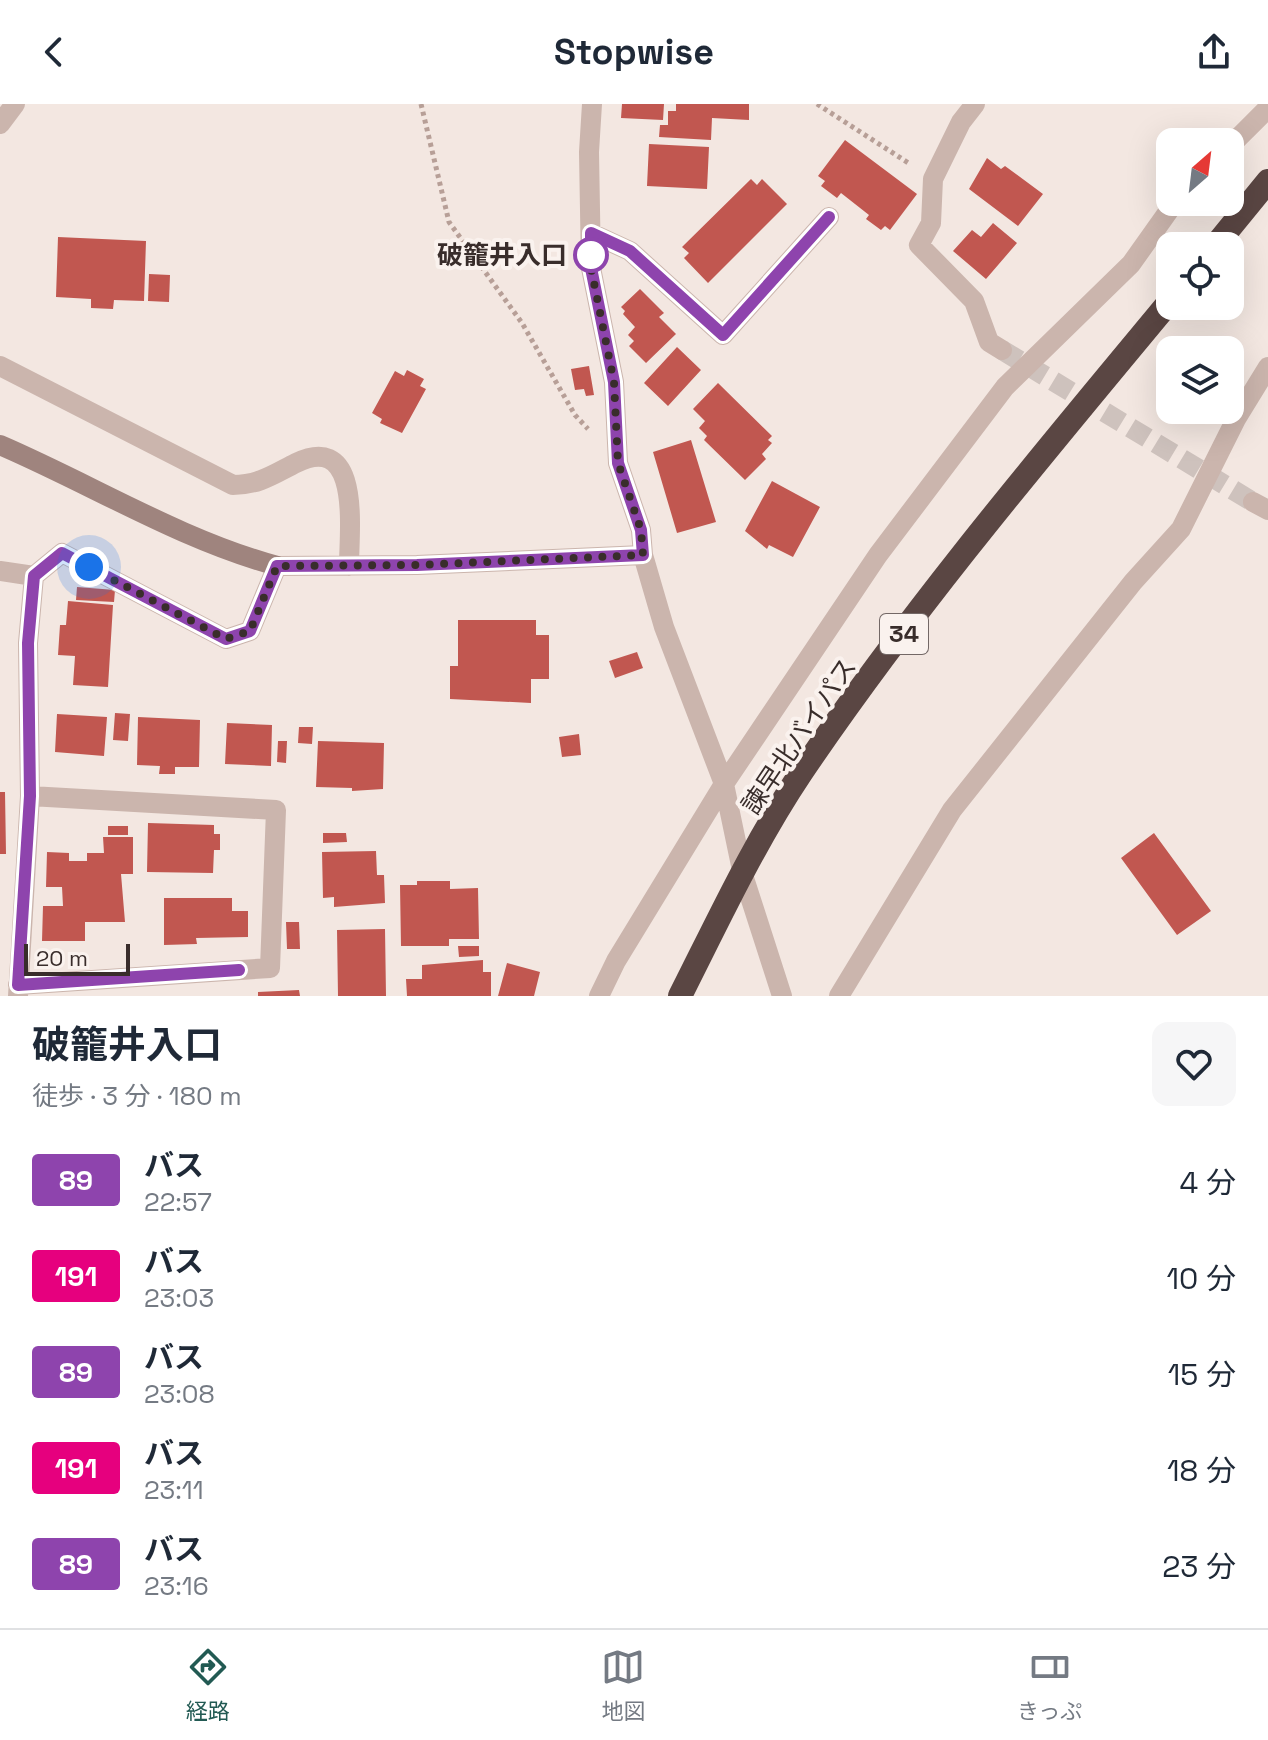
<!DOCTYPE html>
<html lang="ja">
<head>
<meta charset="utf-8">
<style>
	body { margin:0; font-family:"Space Grotesk","Noto Sans JP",sans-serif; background:#f6f6f7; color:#1f2937; height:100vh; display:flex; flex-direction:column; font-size:30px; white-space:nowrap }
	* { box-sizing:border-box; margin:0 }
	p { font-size:26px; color:#747a83 }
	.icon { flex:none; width:44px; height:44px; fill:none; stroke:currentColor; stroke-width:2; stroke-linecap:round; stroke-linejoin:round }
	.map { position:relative; height:892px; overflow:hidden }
	.details { display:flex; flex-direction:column; background:#fff; flex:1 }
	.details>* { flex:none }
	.badge { padding:0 16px; border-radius:6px; font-size:28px; line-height:52px }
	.needle { width:52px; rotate:28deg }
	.buttons { position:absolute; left:1156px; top:24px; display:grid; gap:16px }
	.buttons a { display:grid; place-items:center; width:88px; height:88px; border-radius:16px; background:#fff; box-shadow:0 8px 32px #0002; font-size:40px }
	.scale { position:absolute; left:24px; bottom:20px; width:106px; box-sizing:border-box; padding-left:8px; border:4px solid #392d2b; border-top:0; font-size:22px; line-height:28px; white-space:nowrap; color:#392d2b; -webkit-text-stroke:6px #faf2ee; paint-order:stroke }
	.you { position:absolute; width:40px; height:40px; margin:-20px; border:6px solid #fff; border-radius:50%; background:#1a73e8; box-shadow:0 0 0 12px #1a73e833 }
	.map>.badge { position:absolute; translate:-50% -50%; box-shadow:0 0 0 4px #fff }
	.round { display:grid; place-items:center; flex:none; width:84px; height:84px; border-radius:16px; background:#f6f6f7 }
	.overview { display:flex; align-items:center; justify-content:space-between; height:136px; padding:0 32px }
	h1 { font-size:38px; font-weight:700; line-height:60px }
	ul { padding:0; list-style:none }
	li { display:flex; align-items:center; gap:24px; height:96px; padding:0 32px }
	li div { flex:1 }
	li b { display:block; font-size:30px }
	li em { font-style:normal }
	li .badge { min-width:88px; font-weight:700; text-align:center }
	header { display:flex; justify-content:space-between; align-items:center; height:104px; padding:0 32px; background:#fff; font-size:36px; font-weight:700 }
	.dock { display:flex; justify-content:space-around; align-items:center; height:112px; border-top:2px solid #e0e1e3; background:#fff; font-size:22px; color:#747a83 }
	.dock a { display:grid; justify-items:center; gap:4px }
	.dock .current { color:#225a53 }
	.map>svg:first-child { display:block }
</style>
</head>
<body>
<header><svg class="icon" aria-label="back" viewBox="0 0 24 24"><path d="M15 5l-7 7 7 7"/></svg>Stopwise<svg class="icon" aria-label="share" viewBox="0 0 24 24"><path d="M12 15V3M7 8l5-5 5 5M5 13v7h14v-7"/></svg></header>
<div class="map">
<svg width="1268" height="892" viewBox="0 0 1268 892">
	<rect width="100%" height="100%" fill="#f3e7e1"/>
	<path fill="#c15750" d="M622,0h42l-1,16 -42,-2z
		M676,0h73v16l-37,-2 -1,22 -52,-3 1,-12h8v-14h8z
		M845,36l72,54 -27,36 -5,-4 -4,4 -15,-11 3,-4 -28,-22 -4,5 -16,-12 4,-5 -7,-5z
		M649,40l60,3 -2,42 -60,-3z
		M987,54l14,11 4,-3 38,28 -25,32 -49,-37z
		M751,75l6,6 5,-6 25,25 -79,79 -24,-25 5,-5 -7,-6z
		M993,119l24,20 -31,36 -33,-28 19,-21 9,7z
		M58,133l88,4 -2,60 -30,-1 -1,9 -22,-1v-9l-35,-2z
		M149,170l21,1 -1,27 -21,-1z
		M640,185l24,24 -5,4 17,17 -30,29 -17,-17 5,-5 -6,-6 7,-8 -12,-13 2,-3 -4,-4z
		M677,243l24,23 -33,36 -24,-23z
		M589,262l5,29 -8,1 -2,-7 -9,1 -4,-21z
		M407,266l17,9 -4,7 6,3 -24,44 -22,-10 2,-4 -10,-6 23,-42 9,5z
		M718,279l54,53 -4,4 4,3 -10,11 4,5 -21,21 -41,-40 3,-4 -8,-8 6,-7 -12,-12z
		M691,336l25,82 -39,11 -24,-81z
		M772,377l48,26 -27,50 -24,-12 -2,4 -22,-18z
		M77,483l38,3 -1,12 -38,-2z
		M68,497l45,4 -5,82 -35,-2 2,-29 -17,-1 2,-30h6z
		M458,516h78v15h13v44h-18v24l-81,-4v-33h8z
		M637,548l6,16 -28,10 -6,-17z
		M115,609l15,1 -2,27 -15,-1z
		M57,610l50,3 -3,39 -49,-4z
		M138,613l62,3 -1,47h-24v7h-16l1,-8 -23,-1z
		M227,619l45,2 -1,41 -46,-2z
		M299,623h14l-1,17 -14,-1z
		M579,630l2,21 -19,2 -3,-20z
		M278,637h9l-1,22 -9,-1z
		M318,637l66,2 -1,46 -31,2v-3l-36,-1z
		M0,688h5l1,62h-6z
		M148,719l66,2v9h6v16h-6l-1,23 -66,-1z
		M108,722h20v9h-20z
		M323,729h23l1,9 -24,1z
		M1154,729l57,78 -34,24 -56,-77z
		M103,733h30v37h-12l4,48h-40v19h-43l1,-35h20l-1,-19h-16l1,-35 22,1v8h18v-8h17z
		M376,747l1,24h7l1,28 -51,4v-10l-11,1 -1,-46z
		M417,777h33v8l28,-1 1,51h-30v7h-48l-1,-61h17z
		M164,794h68v13h16v26l-52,1 1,6 -33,1z
		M286,818h13l1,27h-13z
		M385,825l1,67h-48l-1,-66z
		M458,842h21v10l-20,1z
		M483,856v12h8v24h-84l-1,-17h16v-14z
		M507,859l33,9 -6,24h-36z
		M299,886l1,6h-42v-4z"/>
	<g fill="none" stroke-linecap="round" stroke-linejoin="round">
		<path stroke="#cec2bd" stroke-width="20" stroke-dasharray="20 10" stroke-linecap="butt" d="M1002,246l251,152"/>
		<path stroke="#b79f97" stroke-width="5" stroke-dasharray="4 4" stroke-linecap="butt" d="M421,0l28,118 73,101 53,92 13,14
			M817,0l93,60"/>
		<path stroke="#cbb5ad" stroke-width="20" d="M592,0l-3,48 2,116 23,114 4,81 23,67 2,25 21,72 60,157 19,91 39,121
			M975,0l-14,18 -28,57 -2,44 -12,22 55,56 15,41 13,8
			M0,20l15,-20
			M1230,42l38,-38
			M591,129l39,18 93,84 106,-118
			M0,262l233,119c26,0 41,-11 63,-22 66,-32 53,68 53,103
			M1253,398l15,8
			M0,467l34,5
			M18,881l252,-17 6,-158 -246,-14
			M18,892l12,-200 -2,-153 6,-67 28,-23 164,86 24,-8 27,-65 140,-1 226,-10
			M599,892l17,-35 108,-177 154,-229 127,-168 126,-123 44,-62
			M839,892l113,-186 181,-228 48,-53 55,-110 32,-52"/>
		<path stroke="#9f847e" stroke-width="20" d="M0,341c93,40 179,94 277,121"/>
		<path stroke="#5a4643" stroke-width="24" d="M1215,142l53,-65
			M680,892c38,-75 74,-153 121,-223 112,-165 242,-319 369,-472"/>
	</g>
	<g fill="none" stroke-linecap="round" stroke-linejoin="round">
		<g stroke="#fff" stroke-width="18">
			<path id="line" d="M239,866l-221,15 12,-189 -2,-153 6,-67 28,-23 164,86 24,-8 27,-65 140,-1 226,-10 -2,-25 -23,-67 -4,-81 -23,-114v-35l39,18 93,84 106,-118"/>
		</g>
		<use href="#line" stroke="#8e44ad" stroke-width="12"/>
		<path stroke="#392d2b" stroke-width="8" stroke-dasharray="0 14.4" d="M89,463l137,72 24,-8 27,-65 140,-1 226,-10 -2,-25 -23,-67 -4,-81 -23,-114v-18v5"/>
	</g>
	<circle fill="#fff" stroke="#8e44ad" stroke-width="4" cx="591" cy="151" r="16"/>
	<g text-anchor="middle" stroke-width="8" stroke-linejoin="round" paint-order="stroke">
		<rect fill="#faf2ee" stroke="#736866" stroke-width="2" x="880" y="510" width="48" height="40" rx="6"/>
		<g font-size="24" font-weight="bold" fill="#392d2b">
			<text x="904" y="538">34</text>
		</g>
		<g font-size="26" font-weight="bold" fill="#392d2b" stroke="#faf2ee" text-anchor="end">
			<text x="567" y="160">破籠井入口</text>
		</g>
		<g font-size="26" fill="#392d2b" stroke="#faf2ee">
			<text transform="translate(799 632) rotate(-56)" y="9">諫早北バイパス</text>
		</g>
	</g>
</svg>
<div class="buttons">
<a><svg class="needle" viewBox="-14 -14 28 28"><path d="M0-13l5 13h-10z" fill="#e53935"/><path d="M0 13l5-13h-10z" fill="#747a83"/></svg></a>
<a><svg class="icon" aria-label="locate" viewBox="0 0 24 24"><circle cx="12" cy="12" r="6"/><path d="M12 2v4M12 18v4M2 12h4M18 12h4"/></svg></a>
<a><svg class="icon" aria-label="layers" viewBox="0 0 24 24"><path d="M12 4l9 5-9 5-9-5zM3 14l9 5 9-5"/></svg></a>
</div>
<div class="scale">20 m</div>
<div class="you" style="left:89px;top:463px"></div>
</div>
<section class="details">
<div class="overview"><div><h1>破籠井入口</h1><p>徒歩 · 3 分 · 180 m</p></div><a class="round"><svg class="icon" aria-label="heart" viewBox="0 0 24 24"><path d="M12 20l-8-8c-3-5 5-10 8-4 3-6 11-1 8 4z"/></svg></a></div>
<ul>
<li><span class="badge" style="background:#8e44ad;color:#fff">89</span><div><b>バス</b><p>22:57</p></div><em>4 分</em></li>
<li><span class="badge" style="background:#e6007e;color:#fff">191</span><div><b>バス</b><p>23:03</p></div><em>10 分</em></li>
<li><span class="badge" style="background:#8e44ad;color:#fff">89</span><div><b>バス</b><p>23:08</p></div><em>15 分</em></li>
<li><span class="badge" style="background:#e6007e;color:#fff">191</span><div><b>バス</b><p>23:11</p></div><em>18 分</em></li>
<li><span class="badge" style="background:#8e44ad;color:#fff">89</span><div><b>バス</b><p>23:16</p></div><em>23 分</em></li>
</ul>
</section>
<nav class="dock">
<a class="current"><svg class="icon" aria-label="directions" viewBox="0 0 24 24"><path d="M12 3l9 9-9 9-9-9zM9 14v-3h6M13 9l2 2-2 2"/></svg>経路</a>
<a><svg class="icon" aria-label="map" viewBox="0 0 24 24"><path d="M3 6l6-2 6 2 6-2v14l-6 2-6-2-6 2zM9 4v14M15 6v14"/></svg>地図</a>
<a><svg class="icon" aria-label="tickets" viewBox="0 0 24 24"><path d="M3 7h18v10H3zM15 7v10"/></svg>きっぷ</a>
</nav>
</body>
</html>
